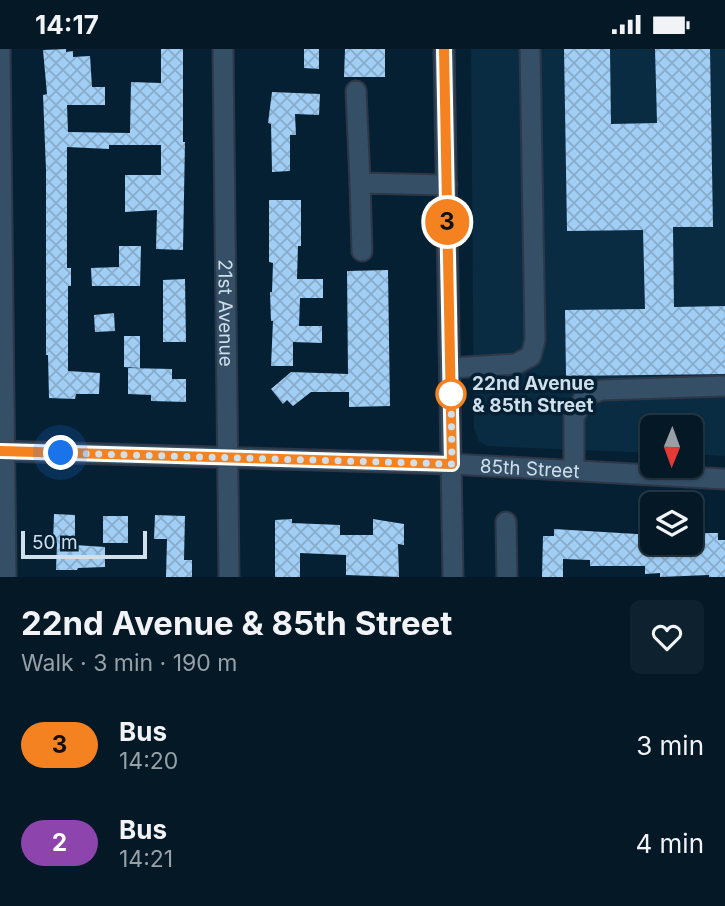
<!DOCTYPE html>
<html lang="en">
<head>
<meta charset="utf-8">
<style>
	body { margin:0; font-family:Inter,sans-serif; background:#0d212e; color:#f1f3f6; height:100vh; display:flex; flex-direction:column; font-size:26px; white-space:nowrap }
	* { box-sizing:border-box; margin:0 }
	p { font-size:23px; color:#97a0a7 }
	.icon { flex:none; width:38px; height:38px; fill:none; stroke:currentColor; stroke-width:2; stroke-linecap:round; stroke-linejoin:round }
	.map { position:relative; height:528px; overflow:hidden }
	.panel { display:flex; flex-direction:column; background:#041826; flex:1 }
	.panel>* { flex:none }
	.badge { padding:0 14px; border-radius:23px; font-size:24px; line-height:46px }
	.needle { width:46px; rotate:181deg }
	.buttons { position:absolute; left:640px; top:366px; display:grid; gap:14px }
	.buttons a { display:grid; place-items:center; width:63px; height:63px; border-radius:10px; background:#041826; box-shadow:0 2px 5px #0004,0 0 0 2px #253743; font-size:35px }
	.scale { position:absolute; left:21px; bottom:18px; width:126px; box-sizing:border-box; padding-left:7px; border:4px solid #cfdfec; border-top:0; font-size:19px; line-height:24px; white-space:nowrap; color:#cfdfec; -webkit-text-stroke:5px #052033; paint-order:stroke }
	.you { position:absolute; width:35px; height:35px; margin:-18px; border:5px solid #fff; border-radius:50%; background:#1a73e8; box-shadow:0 0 0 10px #1a73e833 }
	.map>.badge { position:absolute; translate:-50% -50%; box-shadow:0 0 0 4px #fff }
	.round { display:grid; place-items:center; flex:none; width:74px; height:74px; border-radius:10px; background:#0d212e }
	.headline { display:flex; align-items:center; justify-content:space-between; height:119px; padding:0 21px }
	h1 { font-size:33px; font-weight:700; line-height:52px }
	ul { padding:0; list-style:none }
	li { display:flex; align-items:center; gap:21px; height:98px; padding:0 21px }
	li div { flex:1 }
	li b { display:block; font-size:26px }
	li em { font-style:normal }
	li .badge { min-width:77px; font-weight:700; text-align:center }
	.status { display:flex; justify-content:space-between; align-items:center; height:49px; padding:0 35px; background:#041826; direction:ltr }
	.status svg { height:19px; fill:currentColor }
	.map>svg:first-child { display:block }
</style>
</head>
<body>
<div class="status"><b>14:17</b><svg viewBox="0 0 49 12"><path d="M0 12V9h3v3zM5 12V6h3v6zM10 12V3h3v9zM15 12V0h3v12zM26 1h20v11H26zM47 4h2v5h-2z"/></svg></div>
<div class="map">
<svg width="725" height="528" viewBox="0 0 725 528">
	<defs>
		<pattern id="building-cross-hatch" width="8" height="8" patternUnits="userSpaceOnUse" patternTransform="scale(1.75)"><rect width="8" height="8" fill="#a0cef5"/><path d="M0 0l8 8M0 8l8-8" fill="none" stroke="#88abca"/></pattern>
	</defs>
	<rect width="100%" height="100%" fill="#052033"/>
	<path fill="#092c43" d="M471,0h254v407l-34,-2v-27h-38v26l-166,-7 -8,-5 -5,-12z"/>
	<path fill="url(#building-cross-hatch)" d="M66,0v3l7,-1v6l17,-1 2,31h13v18h-38l1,27 62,1 1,-51 30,1v-34h22v93h2l-2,108 -27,-1 1,-39 -32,2v-37h36v-30h-52v4l-42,-2v121h4v18h-3v85l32,2 -1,21h-23l-1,5 -26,-1 -1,-43h-2v-185l-3,-75 4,-1 -4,-44z
		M304,0h15v20l-15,-1z
		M345,0h40v28h-41z
		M564,0h46l1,75 46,-1 -2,-74h55l3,178h-40l1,80 51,-1v68l-159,2 -1,-66 80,-1 -2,-79 -76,1z
		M272,43l48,2 -1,21 -24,-1 1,21h-6v36l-18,1 -1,-48 -3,-1z
		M269,151h32v46h-3l-1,33h26v19h-23l-1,28h23v17l-29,-1v24h-22l2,-45h-2l-1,-29h2l1,-29 -4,-1z
		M119,197h22l-1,40h-48l-1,-18 28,-1z
		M388,221l2,136 -41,1v-15h-38l-18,14 -6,-6 -4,4 -12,-15 20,-17 57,2 -1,-103z
		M185,230l1,63h-23v-62z
		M114,264l1,18 -20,1 -1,-17z
		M124,287h16v32l-16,-1z
		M128,319l44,1v10h14v23l-35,-1v-6l-23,-1z
		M54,465l21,1v30l30,2v20l-27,1 -1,2h-21l1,-27h-4z
		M155,466l30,1 -1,44h8v17h-26l1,-38h-13z
		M103,467h25v27h-25z
		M292,470v4l48,2v10h33v-16l31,5v21l-6,-1 1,33 -53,-2v-20l-46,-2v24h-25v-57z
		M554,480l99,6v8h10v2h28v-12h27v7h7v37h-16v-2l-49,2v-4l-15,1v-8h-55v-6l-27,-1v18h-21l1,-41h11z"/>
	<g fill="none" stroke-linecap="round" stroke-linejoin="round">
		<g stroke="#2e3748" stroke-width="23">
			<g id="minor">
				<path d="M0,0l6,528"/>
				<path id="s1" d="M223,0l6,528"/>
				<path d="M444,0l9,528"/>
				<path d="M356,42l4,92"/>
				<path d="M362,202l-2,-68 87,2"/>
				<path d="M450,319l66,-4 15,-8 4,-16 -5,-291"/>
				<path id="s2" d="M0,402l452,13 273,15"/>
				<path d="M574,421v-53l11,-21 17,-6 123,-4"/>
				<path d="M506,473l1,55"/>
			</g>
		</g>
		<use href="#minor" stroke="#344f66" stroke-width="19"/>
	</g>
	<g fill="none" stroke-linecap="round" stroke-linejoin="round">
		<g stroke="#fff" stroke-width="16">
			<path id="line" d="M0,402l452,13 -8,-415"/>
		</g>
		<use href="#line" stroke="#f58220" stroke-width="10"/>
		<path stroke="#cfdfec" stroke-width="7" stroke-dasharray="0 12.6" d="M61,404l391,11 -1,-73v3"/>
	</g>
	<circle fill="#fff" stroke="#f58220" stroke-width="3.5" cx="451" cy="345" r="14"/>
	<g text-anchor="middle" stroke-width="7" stroke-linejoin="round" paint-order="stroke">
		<g font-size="19" fill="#cfdfec" stroke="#052033">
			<text dy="7" stroke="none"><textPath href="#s1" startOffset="264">21st Avenue</textPath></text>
			<text dy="7" stroke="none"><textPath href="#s2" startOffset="530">85th Street</textPath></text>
		</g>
		<g font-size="19" font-weight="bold" fill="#cfdfec" stroke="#052033" text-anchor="start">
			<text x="472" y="341">22nd Avenue<tspan x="472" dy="22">&amp; 85th Street</tspan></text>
		</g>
	</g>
</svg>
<div class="buttons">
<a><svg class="needle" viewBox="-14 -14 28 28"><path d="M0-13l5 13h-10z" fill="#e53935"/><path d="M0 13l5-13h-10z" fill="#97a0a7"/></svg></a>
<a><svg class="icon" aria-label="layers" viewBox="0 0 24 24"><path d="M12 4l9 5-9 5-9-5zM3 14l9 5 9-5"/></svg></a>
</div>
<div class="scale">50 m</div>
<div class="you" style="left:61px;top:404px"></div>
<b class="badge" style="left:447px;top:173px;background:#f58220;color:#111">3</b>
</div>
<section class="panel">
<div class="headline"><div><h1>22nd Avenue &amp; 85th Street</h1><p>Walk · 3 min · 190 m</p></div><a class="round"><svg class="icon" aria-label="heart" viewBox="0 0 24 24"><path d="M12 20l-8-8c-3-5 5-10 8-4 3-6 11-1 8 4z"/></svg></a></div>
<ul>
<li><span class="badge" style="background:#f58220;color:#111">3</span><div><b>Bus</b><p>14:20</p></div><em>3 min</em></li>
<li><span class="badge" style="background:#8e44ad;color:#fff">2</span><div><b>Bus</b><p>14:21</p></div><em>4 min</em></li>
</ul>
</section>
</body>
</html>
